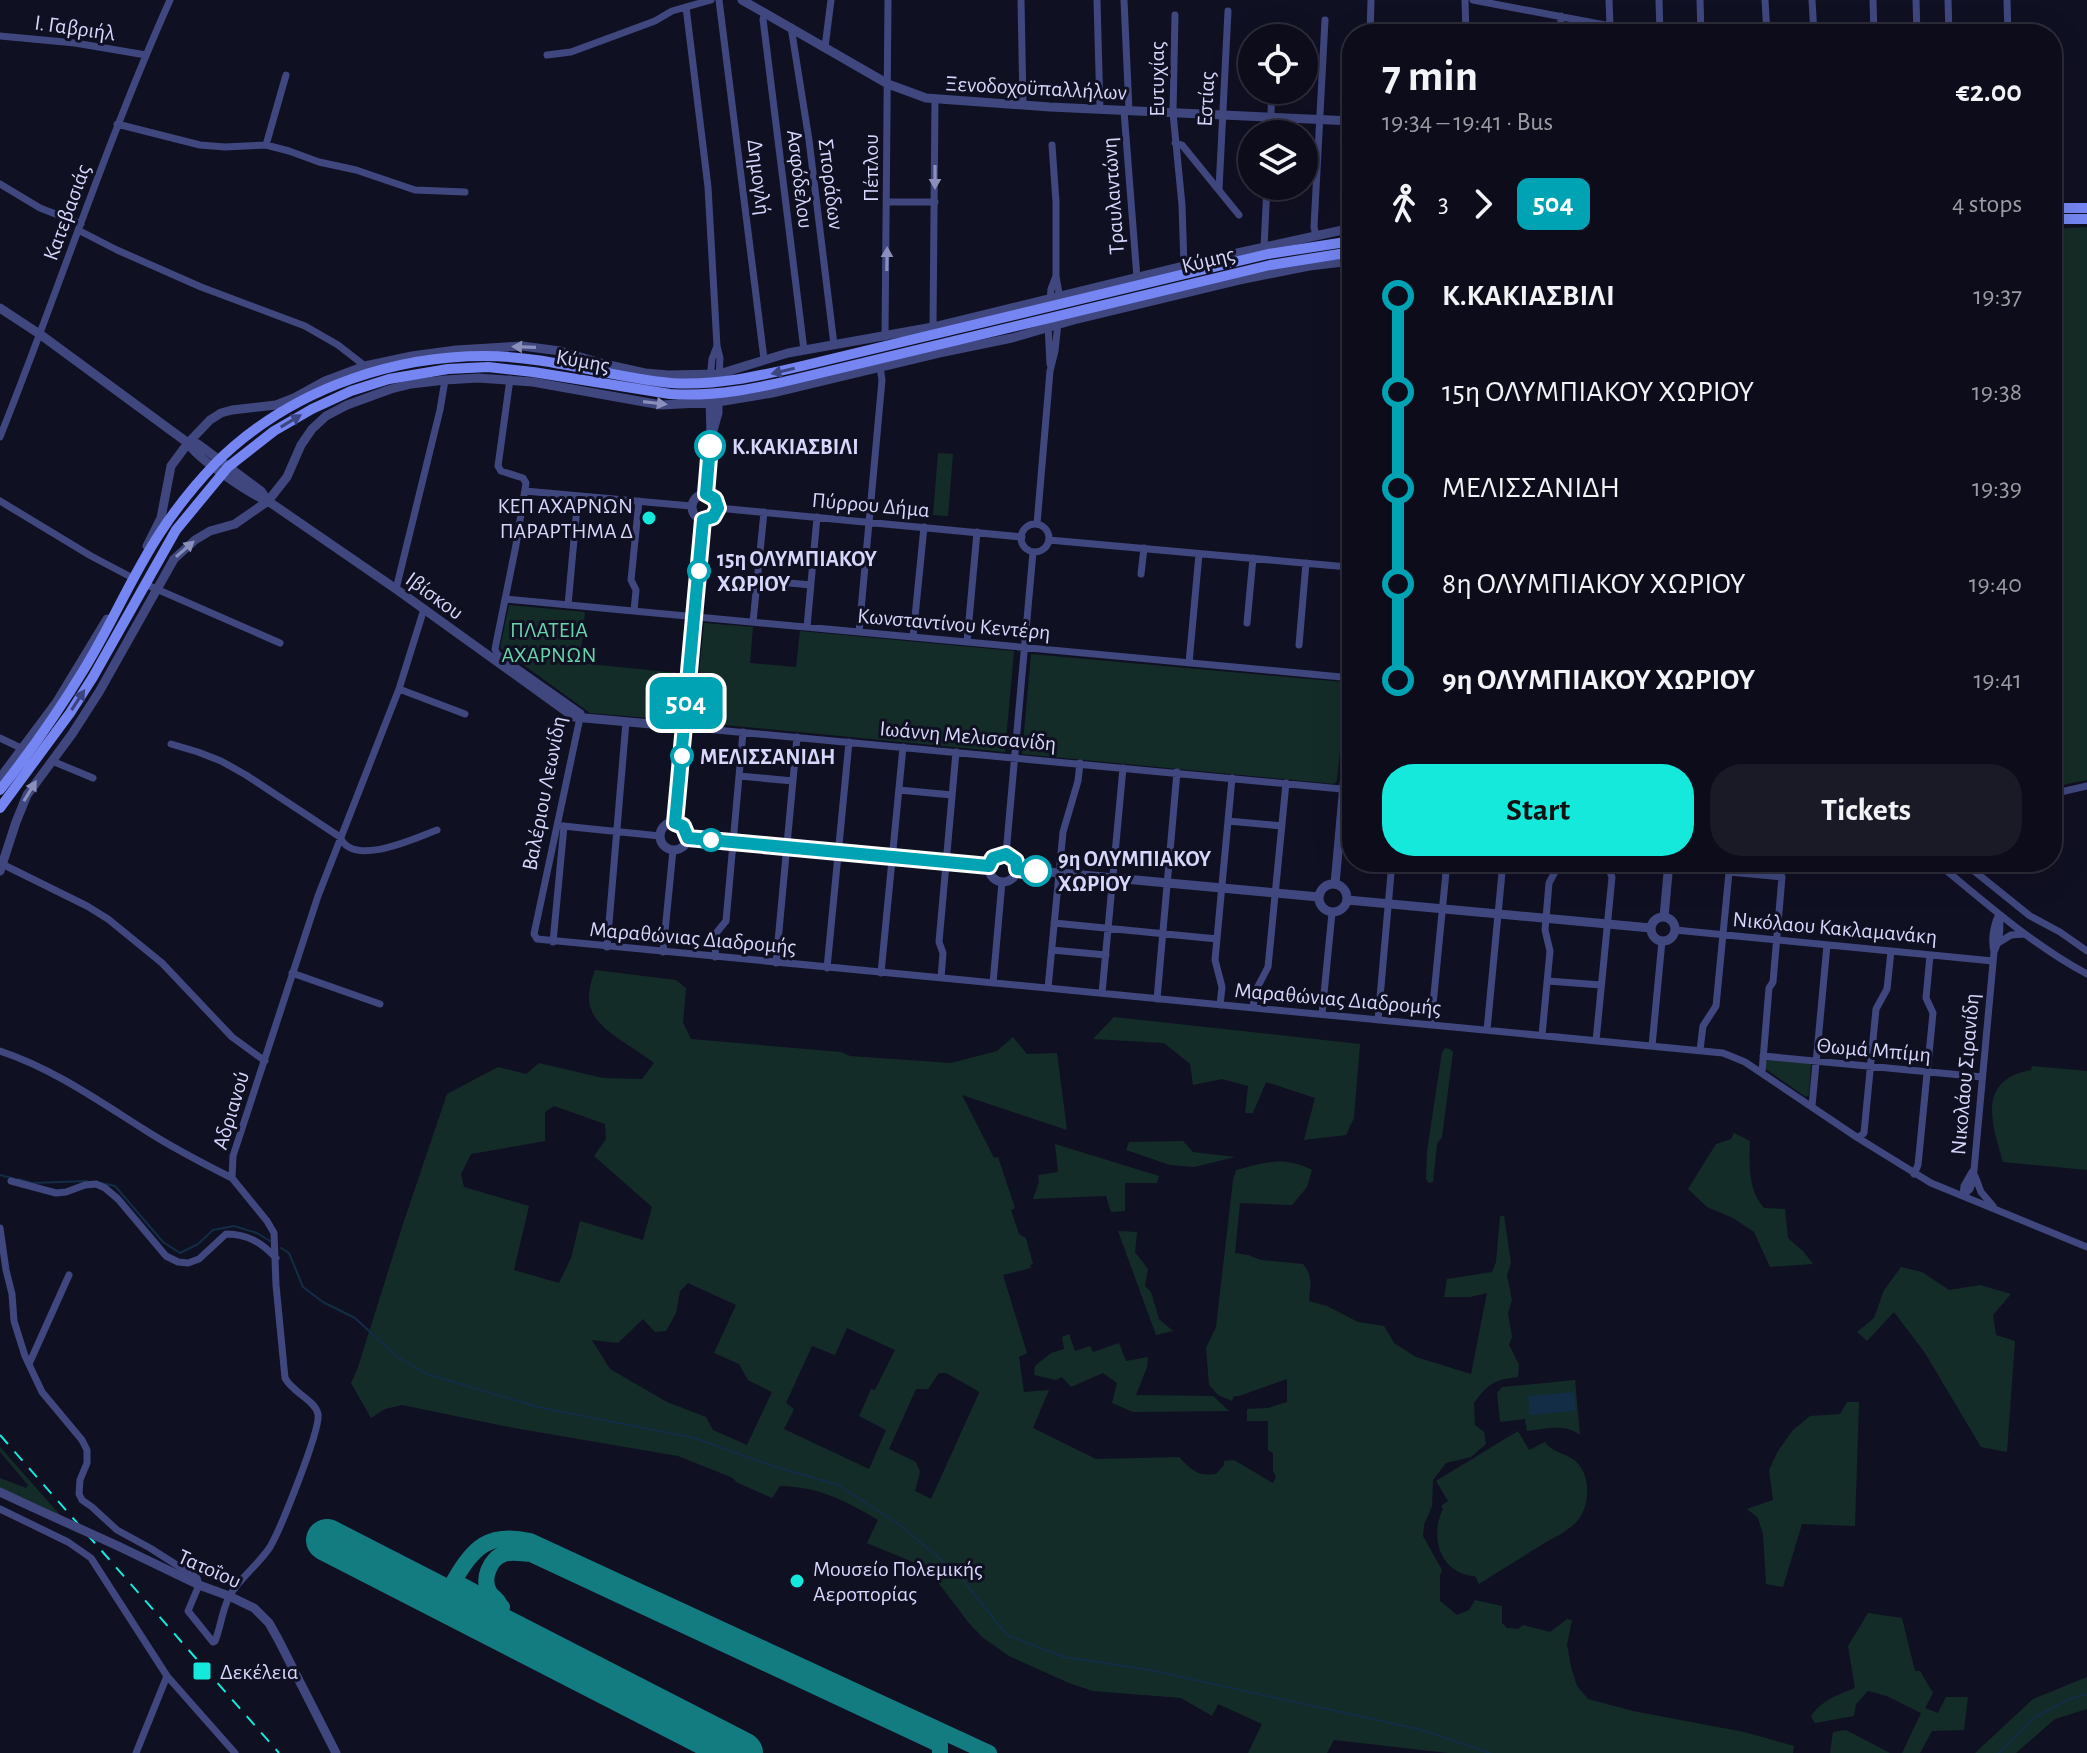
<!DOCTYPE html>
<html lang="en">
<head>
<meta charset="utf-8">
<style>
	body { margin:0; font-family:"Alegreya Sans",sans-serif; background:#1a1a27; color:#f1f3f6; height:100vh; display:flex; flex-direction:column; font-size:30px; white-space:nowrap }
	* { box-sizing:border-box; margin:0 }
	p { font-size:26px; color:#9a9ba2 }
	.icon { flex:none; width:44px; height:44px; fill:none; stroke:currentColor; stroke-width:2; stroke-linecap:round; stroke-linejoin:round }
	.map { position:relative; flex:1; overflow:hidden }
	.sheet { position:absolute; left:1342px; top:24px; width:720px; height:848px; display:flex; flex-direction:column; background:#0c0c1a; border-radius:32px; box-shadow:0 8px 32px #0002,0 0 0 2px #2c2c39 }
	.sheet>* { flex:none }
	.badge { padding:0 16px; border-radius:12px; font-size:28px; line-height:52px }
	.controls { position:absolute; left:1238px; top:24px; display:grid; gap:16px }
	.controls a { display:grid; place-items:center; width:80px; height:80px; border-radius:50%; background:#0c0c1a; box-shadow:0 8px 32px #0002,0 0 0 2px #2c2c39; font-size:40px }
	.map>.badge { position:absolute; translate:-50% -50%; box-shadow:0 0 0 4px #fff }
	.legs { display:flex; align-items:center; gap:12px; height:88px; padding:0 40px; font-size:26px }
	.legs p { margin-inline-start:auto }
	.headline { display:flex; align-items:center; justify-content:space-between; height:136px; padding:0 40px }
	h1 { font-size:44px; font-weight:700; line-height:60px }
	.button { display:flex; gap:16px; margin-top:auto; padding:16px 40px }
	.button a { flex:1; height:92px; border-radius:32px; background:#14e9dc; color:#111; font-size:32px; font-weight:700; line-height:92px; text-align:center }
	.button a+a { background:#1a1a27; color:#f1f3f6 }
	ul { padding:0 40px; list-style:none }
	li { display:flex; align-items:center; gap:28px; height:96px; font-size:30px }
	li i { display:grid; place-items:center; width:12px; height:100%; margin:0 10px; background:currentColor }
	li i::after { content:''; width:20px; height:20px; margin:-10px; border:6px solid; border-radius:50%; background:#0c0c1a }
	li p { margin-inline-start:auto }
	li:first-child i { background:linear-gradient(#0000 50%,currentColor 0) }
	li:last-child i { background:linear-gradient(currentColor 50%,#0000 0) }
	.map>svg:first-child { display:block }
</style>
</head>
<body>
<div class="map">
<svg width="2087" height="1753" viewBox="0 0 2087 1753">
	<rect width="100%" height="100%" fill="#101023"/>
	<path fill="#142c27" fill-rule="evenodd" d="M2087,227v553l-35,7v-558z
		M938,453l15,1 -5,62 -15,-1z
		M509,605l76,7 -5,51 98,10 -4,47 -84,-7 -90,-65z
		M704,623l49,4 -3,36 46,4 4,-36 214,20 -9,101 -311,-30z
		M1031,654l312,28 3,7 -9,92 -3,3 -312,-30z
		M595,970l81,10 10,8 -3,35 8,16 150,13 9,4 101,7 46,-12 16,-14 14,17 30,-1 10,77 -105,-35 32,63 4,-1 17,51 -4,2 8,24 7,4 7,26 -3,1 1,3 -28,7 24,78 -8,4 5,35 25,-2 -16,38 63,31 83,-2c14,14 17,19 37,17l8,-9v-4l10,-1 39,23 3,-6 -3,-6v-18l-5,-3v-29h-21v-12l21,-1 19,-6v-23l-48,17h-5l-2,5 -14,-6 -9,-10 -3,-37 10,-21 17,-147 3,-10c29,-8 48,-14 76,0l-5,17 -15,18 -52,-2 -5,50 13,2 13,5 42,4c11,14 7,21 6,37l18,5 31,16 26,4 10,17 22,14 55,17 16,-81 -17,4h-26l3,-18 45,-7 4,-10 4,-46h4l7,47 -4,12 5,25 -4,13 4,24 -3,8 10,20 -1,12c-24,3 -29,6 -44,26l1,22 9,7 2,12 -15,13 -25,6 -13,17 -1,26 -8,19 -1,11 19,34 -2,5v26l17,14 12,-5 6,-10 27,6v17l5,5 11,1 5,-4 27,7 17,-13 5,1 -5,25 4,22 6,19 11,13 45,12 111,21 50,14 -1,7h-345l-114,-13 -7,13h-79l14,-29 -44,-20 -6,12 -31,-18 -88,-7 -24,-8 -60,-27 -27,-19 -14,-15 -31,-41 -22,-18 -48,-20 11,-23c-34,-20 -58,-33 -98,-34l-8,12 -36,-16 -3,-4 -55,-22 -164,-28 -112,-23 -17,4 -14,9 -20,-35 7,-16 44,-140 45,-133 51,-27 28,7 13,-11 64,15 39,1 12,-16c-18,-15 -56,-32 -63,-54 -5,-12 0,-27 4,-39zM554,1106l51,18 1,15 -12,17 58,51 -9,33 -63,-19 -9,37 -12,25 -45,-13 15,-64 -65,-19 -3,-13 10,-20 74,-13v-29zM688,1283l48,22 -22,48 25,11 9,16 24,12 -25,53 -34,-15 -7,-13 -39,-15 -57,-33 -18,-29 26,3 25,-24 12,13 11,-1 10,-18 4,-22zM847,1328l48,22 -20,40 -4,-1 -12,27 27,14 -17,39 -85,-40 10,-20 -8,-6 26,-57 23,9zM939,1373h7l32,18 1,2 -48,106 -16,-8 5,-19 -4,-10 -27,-13 27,-60h12z
		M1114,1017l246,27 -6,74 -8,17 -42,5 11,-42 -49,-16 -13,31h-8l3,-27 -26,-7 -29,6 -3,-21 -26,-21 -71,-4z
		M1445,1048l5,1 3,3 -11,85 -5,7 -4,38 -4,1 -3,-4 1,-28 15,-99z
		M1765,1059l44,3 2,3 -2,30 -3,2 -42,-29z
		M2032,1066l55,5v99l-84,-8c-11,-38 -27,-82 28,-92z
		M1734,1133l16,8c-1,24 -2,49 14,67l21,1 3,29 16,14 9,12 -43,3 -16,-35 -21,-14 -26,-11 -19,-18 28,-45 15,-5z
		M1183,1141l10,11 42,5 -41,10 -24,-2 -44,-15 3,-8z
		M1055,1144l104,32 -2,7h-32v28l-14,1 -5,-16 -73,3 6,-17 -1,-7 20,-3z
		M1118,1231l19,1 -2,20 13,17 -3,17 6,6 8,27 14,12 -17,4z
		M1901,1267l21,5 27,18 31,-5 31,9 -18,21 3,20 19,6 -8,111 -26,-5 -56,-94 -31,-41 -27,29 -10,-9 17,-14 10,-28z
		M1069,1334l6,17 15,-5 3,6 26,-9 7,18 22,-4 -1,10 -11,28 77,1 16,15 -96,1 -21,-9 5,-20 -14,-10 -32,14 -9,-10 -6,3 -22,-5 1,-9 16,-13 13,-4 -2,-12z
		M1575,1380l5,55c-15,-12 -35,-6 -53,-4l-2,-12 -25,3 -3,-29 5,-6z
		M1847,1402h12l-4,124 -53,-2 -19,63 -17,-3 -3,-50 -5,-16 -11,-9 26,-9 -4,-30 9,-19 15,-21 17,-14 30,-2z
		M1518,1431l11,19 16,-8c9,14 28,9 38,29 7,15 5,35 -4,48 -9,11 -24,18 -36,25 -21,13 -43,27 -64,40l-4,-8c-35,-2 -46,-40 -32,-67l-2,-3 7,-5 -12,-20z
		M0,1447l61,69 -61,-28v-10l26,10 2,-3 -28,-33z
		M1868,1613l34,5 13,53h5l13,22 -8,15 13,5 8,-16h22l-4,33 -32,1 -12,22h-18l19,-40 -34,-17 -19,-5 -12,13 -2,12 -39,7 -4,-6c8,-16 29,-23 44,-29l-7,-42z
		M2087,1677v32l-32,10 -39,34h-41l58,-54z
		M1846,1730l44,23h-60l3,-21z"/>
	<path fill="#122d45" d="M1574,1392l2,19 -46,4 -2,-19z"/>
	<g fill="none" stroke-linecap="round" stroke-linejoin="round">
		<path stroke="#122d45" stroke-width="2" d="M0,1175l12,3
			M18,1179l14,4 55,-2
			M101,1183l14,3 48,56 17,11 18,-9 15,-14 21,-4 23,7 13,8
			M281,1248l8,5 14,34 20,15 32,16 41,38 31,18 111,33 156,31 82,29 62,18 62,40 58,49 49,61 57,22 86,13 272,60 68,23
			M1999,1753l33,-34 35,-19 20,-6"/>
		<path stroke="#127c80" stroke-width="16" d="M499,1603c-2,-4 -6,-6 -9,-10 -9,-13 0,-35 14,-39 8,-3 19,0 27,0l403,188 6,3v8
			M502,1607l-48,-26c19,-34 35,-49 76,-40l459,212"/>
		<path stroke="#127c80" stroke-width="42" d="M327,1540l415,213"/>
		<path stroke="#3f477e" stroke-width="7" d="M719,0l45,359
			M1021,0l2,105
			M1097,0l3,110
			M1124,0l5,111
			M1465,0l1,34
			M1473,0l179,34
			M1609,0l1,25
			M1659,0l1,34
			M1700,0l1,34
			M1765,0l2,34
			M1812,0l2,34
			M1873,0l1,34
			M1916,0l1,34
			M1948,0l1,34
			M2007,0l1,34
			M686,7l22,180 9,159 3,12 -1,21
			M765,13l-2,6 41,331
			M1175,15l-2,98 9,92 2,61
			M791,27l18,113 25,205
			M1370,34l1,-34
			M1560,34l1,-18
			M0,36l75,7 71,12
			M1273,38v-4
			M825,47l6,-47
			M547,55l24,-3 84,-31 17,-10 39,-11
			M1124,111l13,167
			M117,124l83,21 25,2 41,-2 23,6 30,11 37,8 59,20 50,2
			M1270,134l2,-44
			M1175,143l7,2 57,70
			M266,145l20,-70
			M1052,145l4,57v74l4,23
			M0,184l40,24 41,16
			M1219,189l9,-178
			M888,202h47
			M78,230l39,20 84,37 104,39 33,19 27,21
			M1316,236l-2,-9 11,-207
			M1264,247l3,-61
			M1050,301l1,-12 5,-13
			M1048,325l2,39
			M933,327l2,-228
			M885,337l3,-337
			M510,379l-12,87 3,5 22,7 3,5 -10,62 -21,104 2,5 84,59 -47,221 3,5 1186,114 22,9 113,76 73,45 156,64
			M710,379l2,-20 5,-13
			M0,437c58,-145 106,-294 170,-437
			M525,491l166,15
			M0,501l91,55 38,20
			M718,508l304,29
			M1037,524l13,-153 5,-20 3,-28
			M1021 538a14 14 0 1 1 28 0a14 14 0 1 1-28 0Z
			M1049,540l299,27
			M1141,574l3,-26
			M757,580l54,5
			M145,584l135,59
			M396,589l44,-179 5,-30
			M505,599l847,79
			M568,605l10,-109
			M634,611l2,-21 -5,-10 8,-79
			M753,622l11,-110
			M1247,623l6,-65
			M807,627l10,-110
			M859,632l23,-252 -2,-13
			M913,637l11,-110
			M967,642l10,-110
			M1299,645l7,-82
			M1189,663l10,-109
			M399,689l66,25
			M684,727l668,63
			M0,738l23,11
			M171,744l27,8 23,9 25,14 94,62c13,31 75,1 97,-7
			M52,761l41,17
			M739,776l54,5
			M899,790l53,5
			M2052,794l35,-8
			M1228,821l54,5
			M563,826l97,10
			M1006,854l27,-302
			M1936,862c49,40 95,82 151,112
			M1963,862l67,54 30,16 27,19
			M2,864l85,42 21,13 54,44 70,74 33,24
			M1729,872l53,5 -9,105 -4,6 -7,84
			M1054,923l163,16
			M1675,930l318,31
			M553,942l11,-116
			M1998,943l13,-8 13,-1
			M607,947l19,-225
			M1052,950l54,5
			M663,952l10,-102
			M1994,952c6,-13 7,-23 5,-37
			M715,957l2,-25 9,-11 17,-189
			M776,963l21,-226
			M827,968l22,-226
			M292,973l88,31
			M881,973l22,-226
			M941,978l2,-25 -4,-11 17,-190
			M1548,981l53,4
			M993,983l9,-101
			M1048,988l15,-156 15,-51 2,-18
			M1102,993l21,-225
			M1157,999l20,-227
			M1220,1005l2,-18 -7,-27 17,-182
			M1253,1008l2,-16 13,-25 18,-184
			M1322,1014l10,-101
			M1378,1020l14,-158
			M1431,1025l16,-163
			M1487,1030l16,-168
			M1542,1035l8,-84 -5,-21 1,-12 3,-35 7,-13 1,-8
			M1596,1041l16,-164 -6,-15
			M1652,1046l10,-105
			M1700,1050l3,-24 13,-20 14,-144
			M0,1051c52,17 99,50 145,79 28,18 57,33 87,48
			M1763,1056l219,21
			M1812,1106l15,-161
			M1858,1138l6,-5 12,-124 11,-20 4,-38
			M1914,1174l4,-9 15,-152 -7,-15 4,-43
			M1975,1176l6,16 12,14
			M11,1181l45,12 10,-1 19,-7 11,-1 9,4 13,11 48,57 12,6 10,1 11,-4 27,-25c22,0 36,9 50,24
			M1963,1196l7,-7 3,-8 21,-229c-3,-14 -1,-25 5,-38
			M1963,1196l1,-10 8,-14
			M0,1228l6,42 6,24 2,27 11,35 17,36 40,48 5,10v13l-7,17 -1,14 3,6 10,7 25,23 33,18 47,30 2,7 -11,26 25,31 2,-1c6,-14 7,-32 15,-46 11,-18 29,-31 40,-48 10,-17 51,-118 48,-133 -3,-14 -25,-21 -33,-36l-9,-93 -2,-52 -7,-12 -35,-43 1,-22 85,-260 81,-207 25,-80
			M29,1364l40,-89
			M0,1509l68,33 23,16 76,118 68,77
			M136,1753l31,-77"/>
		<path stroke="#3f477e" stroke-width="9" d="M742,0l146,84 38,14 124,9 302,14
			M0,308l41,27 147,108c8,15 63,52 80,58l128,88 178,128 110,10
			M712,434l6,-21v-16
			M188,443l10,1 63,47 7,10
			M692 507a13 13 0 1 1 26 0a13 13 0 1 1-26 0Z
			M706,494l5,-57 -1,-39
			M147,546l14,-28 10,-52 17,-23 22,-23 11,-7 11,-3 44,-5 18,-7 31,-17 40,-15 47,-10 44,-6 66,-4 38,5 44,13 41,9 23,2 51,-1 69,-21 145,-26 300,-73 119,-26
			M1352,559l-4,8 4,12
			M0,778l56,-75 51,-84
			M660 836a14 14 0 1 1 28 0a14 14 0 1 1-28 0Z
			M675,823l28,-303
			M688,838l301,28
			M989 868a14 14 0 1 1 28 0a14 14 0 1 1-28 0Z
			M1017,869l302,28
			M0,871l16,-49 11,-27 45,-61 27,-42 75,-133 21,-19 15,-9 25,-7 33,-23 19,-24 14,-32 11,-16 14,-13 21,-11 44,-16 20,-5 34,-4 33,-2 55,4 128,23 57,-3 54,-9 167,-40 73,-15 65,-19 162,-39 70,-14 43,-5
			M1319 898a14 14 0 1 1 28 0a14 14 0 1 1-28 0Z
			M1335,884l17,-187
			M1347,900l304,28
			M1664,917l5,-55
			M1651 929a12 12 0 1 1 24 0a12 12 0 1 1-24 0Z
			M0,1492l32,15
			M118,1546l81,39 30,11 25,12 15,15 9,16 58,114"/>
		<path stroke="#7586f3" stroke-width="10" d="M2052,208h35
			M2052,219h35
			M0,790c30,-38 58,-78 83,-119 28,-45 48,-94 77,-138 18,-28 48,-65 74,-87 69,-59 161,-90 251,-90 63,0 124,21 186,27 45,3 88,-7 131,-17l466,-112 84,-13
			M0,808l70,-95 23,-36 83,-147 52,-63 46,-36 38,-22 39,-18 38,-12 59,-10 40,-2 45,5 137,22c46,3 89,-6 134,-17l466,-112 82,-13"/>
		<path stroke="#14e9dc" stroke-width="2" stroke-dasharray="12 10" stroke-linecap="butt" d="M0,1435l279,318"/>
		<path stroke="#3f477e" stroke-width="9" d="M32,1507l86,39"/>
	</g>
	<defs><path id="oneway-solid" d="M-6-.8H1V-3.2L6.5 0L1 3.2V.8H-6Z" transform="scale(2)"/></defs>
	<g fill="#8a8fbc">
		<use href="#oneway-solid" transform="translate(935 177) rotate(90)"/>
		<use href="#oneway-solid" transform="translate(887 259) rotate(-89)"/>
		<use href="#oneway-solid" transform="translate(524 347) rotate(-178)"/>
		<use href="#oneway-solid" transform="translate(655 403) rotate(7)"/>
		<use href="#oneway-solid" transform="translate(185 549) rotate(-41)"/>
		<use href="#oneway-solid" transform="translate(30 791) rotate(-59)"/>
	</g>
	<g fill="#3d4581">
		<use href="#oneway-solid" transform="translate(783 371) rotate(167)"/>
		<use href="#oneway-solid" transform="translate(291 421) rotate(-31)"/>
		<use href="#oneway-solid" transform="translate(78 700) rotate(-57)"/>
	</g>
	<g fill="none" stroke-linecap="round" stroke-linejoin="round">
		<g stroke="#fff" stroke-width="18">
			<path id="line-1" d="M710,446l-4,48 9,5 3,9 -5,9 -10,3 -28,303 8,3 5,12 301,28 4,-8 13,-4 10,7 1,8 19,2"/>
		</g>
		<use href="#line-1" stroke="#00a3b4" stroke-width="12"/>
	</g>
	<g fill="#fff" stroke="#00a3b4" stroke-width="4">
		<circle cx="710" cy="446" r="14"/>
		<circle cx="699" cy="571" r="10"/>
		<circle cx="682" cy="756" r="10"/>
		<circle cx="711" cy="840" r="10"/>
		<circle cx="1036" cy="871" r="14"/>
	</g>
	<g fill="#14e9dc" stroke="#101023" stroke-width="3">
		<circle cx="649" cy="518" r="8"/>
		<circle cx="797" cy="1581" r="8"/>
		<rect x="192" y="1661" width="20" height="20" rx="4"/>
	</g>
	<g text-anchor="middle" stroke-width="6" stroke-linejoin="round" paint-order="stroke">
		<g font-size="22" fill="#d6d7fb" stroke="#101023">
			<text transform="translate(75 27) rotate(8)" y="8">Ι. Γαβριήλ</text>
			<text transform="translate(1156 79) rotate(-90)" y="8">Ευτυχίας</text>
			<text transform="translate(1036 87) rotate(3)" y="8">Ξενοδοχοϋπαλλήλων</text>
			<text transform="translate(1205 99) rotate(-87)" y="8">Εστίας</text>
			<text transform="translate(870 168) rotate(-90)" y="8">Πέπλου</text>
			<text transform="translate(760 177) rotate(83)" y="8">Δημογλή</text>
			<text transform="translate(801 179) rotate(83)" y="8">Ασφόδελου</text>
			<text transform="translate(832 184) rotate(83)" y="8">Σποράδων</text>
			<text transform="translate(1112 196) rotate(-94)" y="8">Τραυλαντώνη</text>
			<text transform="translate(66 212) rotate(-70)" y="8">Κατεβασιάς</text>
			<text transform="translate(1208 259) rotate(-14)" y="8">Κύμης</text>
			<text transform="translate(583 360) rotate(10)" y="8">Κύμης</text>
			<text transform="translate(871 504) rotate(5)" y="8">Πύρρου Δήμα</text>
			<text transform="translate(435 595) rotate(36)" y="8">Ιβίσκου</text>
			<text transform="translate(954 623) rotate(5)" y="8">Κωνσταντίνου Κεντέρη</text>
			<text transform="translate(968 735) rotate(5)" y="8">Ιωάννη Μελισσανίδη</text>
			<text transform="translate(543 793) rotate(-79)" y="8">Βαλέριου Λεωνίδη</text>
			<text transform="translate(1835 927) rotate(5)" y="8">Νικόλαου Κακλαμανάκη</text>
			<text transform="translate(693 937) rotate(5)" y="8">Μαραθώνιας Διαδρομής</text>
			<text transform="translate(1338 998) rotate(5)" y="8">Μαραθώνιας Διαδρομής</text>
			<text transform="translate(1874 1049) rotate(5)" y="8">Θωμά Μπίμη</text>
			<text transform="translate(1964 1074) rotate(-85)" y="8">Νικολάου Σιρανίδη</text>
			<text transform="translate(230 1110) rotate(-73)" y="8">Αδριανού</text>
			<text transform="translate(210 1568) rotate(24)" y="8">Τατοΐου</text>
		</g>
		<g font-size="22" font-weight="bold" fill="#d6d7fb" stroke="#101023" text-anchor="start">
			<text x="732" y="454">Κ.ΚΑΚΙΑΣΒΙΛΙ</text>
			<text x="717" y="566">15η ΟΛΥΜΠΙΑΚΟΥ<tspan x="717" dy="25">ΧΩΡΙΟΥ</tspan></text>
			<text x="700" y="764">ΜΕΛΙΣΣΑΝΙΔΗ</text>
			<text x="1058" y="866">9η ΟΛΥΜΠΙΑΚΟΥ<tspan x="1058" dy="25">ΧΩΡΙΟΥ</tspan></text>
		</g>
		<g font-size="22" fill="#d6d7fb" stroke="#101023" text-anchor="start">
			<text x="633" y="513" text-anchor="end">ΚΕΠ ΑΧΑΡΝΩΝ<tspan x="633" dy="25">ΠΑΡΑΡΤΗΜΑ Δ</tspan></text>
			<text x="813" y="1576">Μουσείο Πολεμικής<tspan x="813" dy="25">Αεροπορίας</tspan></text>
			<text x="220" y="1679">Δεκέλεια</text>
		</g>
		<g font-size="22" fill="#68d5a9" stroke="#101023">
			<text x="549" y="637">ΠΛΑΤΕΙΑ<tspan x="549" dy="25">ΑΧΑΡΝΩΝ</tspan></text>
		</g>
	</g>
</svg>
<div class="controls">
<a><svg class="icon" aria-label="locate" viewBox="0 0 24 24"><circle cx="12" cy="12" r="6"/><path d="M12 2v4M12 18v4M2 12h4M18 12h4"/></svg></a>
<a><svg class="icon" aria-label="layers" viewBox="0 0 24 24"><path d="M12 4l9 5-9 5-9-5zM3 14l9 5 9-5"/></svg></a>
</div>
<b class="badge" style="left:686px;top:703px;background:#00a3b4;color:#fff">504</b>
<section class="sheet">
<div class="headline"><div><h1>7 min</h1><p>19:34 – 19:41 · Bus</p></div><b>€2.00</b></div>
<div class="legs"><svg class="icon" aria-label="walk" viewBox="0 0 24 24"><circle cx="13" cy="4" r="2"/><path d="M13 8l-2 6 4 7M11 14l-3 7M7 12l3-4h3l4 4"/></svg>3<svg class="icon" aria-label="forward" viewBox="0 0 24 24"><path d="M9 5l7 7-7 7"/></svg><b class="badge" style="background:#00a3b4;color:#fff">504</b><p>4 stops</p></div>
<ul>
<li><i style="color:#00a3b4"></i><b>Κ.ΚΑΚΙΑΣΒΙΛΙ</b><p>19:37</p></li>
<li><i style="color:#00a3b4"></i><span>15η ΟΛΥΜΠΙΑΚΟΥ ΧΩΡΙΟΥ</span><p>19:38</p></li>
<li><i style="color:#00a3b4"></i><span>ΜΕΛΙΣΣΑΝΙΔΗ</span><p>19:39</p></li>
<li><i style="color:#00a3b4"></i><span>8η ΟΛΥΜΠΙΑΚΟΥ ΧΩΡΙΟΥ</span><p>19:40</p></li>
<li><i style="color:#00a3b4"></i><b>9η ΟΛΥΜΠΙΑΚΟΥ ΧΩΡΙΟΥ</b><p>19:41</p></li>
</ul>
<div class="button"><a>Start</a><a>Tickets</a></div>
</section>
</div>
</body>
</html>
